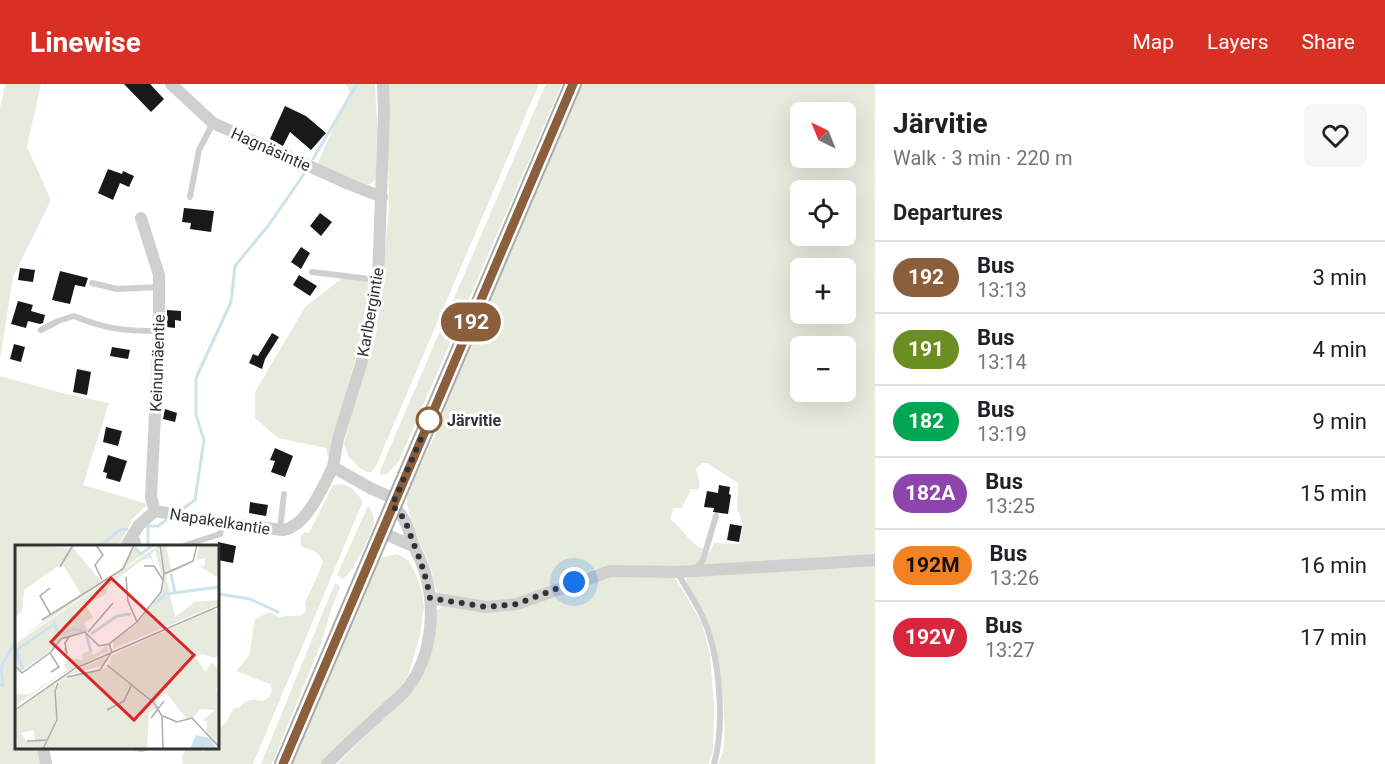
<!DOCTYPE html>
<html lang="en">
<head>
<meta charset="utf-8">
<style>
	body { margin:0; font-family:Roboto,sans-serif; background:#f6f6f6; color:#202124; height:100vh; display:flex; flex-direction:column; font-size:22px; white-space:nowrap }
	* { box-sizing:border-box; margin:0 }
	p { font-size:20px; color:#757577 }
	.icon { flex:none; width:33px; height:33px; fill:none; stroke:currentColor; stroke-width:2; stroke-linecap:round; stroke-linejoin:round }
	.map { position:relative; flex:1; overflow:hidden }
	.panel { display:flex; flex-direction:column; background:#fff; width:510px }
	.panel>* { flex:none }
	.badge { padding:0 12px; border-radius:20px; font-size:21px; line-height:39px }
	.needle { width:39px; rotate:317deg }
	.controls { position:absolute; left:790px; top:18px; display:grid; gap:12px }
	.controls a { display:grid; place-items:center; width:66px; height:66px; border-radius:9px; background:#fff; box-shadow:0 6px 24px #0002; font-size:30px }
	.you { position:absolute; width:30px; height:30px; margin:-15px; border:4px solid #fff; border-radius:50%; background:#1a73e8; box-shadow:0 0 0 9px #1a73e833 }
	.map>.badge { position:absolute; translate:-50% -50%; box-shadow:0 0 0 3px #fff }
	h2 { padding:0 18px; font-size:22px; line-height:54px }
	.round { display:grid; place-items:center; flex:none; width:63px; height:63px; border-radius:9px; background:#f6f6f6 }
	.overview { display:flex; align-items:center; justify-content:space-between; height:102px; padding:0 18px }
	h1 { font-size:28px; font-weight:700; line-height:45px }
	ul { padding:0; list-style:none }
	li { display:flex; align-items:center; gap:18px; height:72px; padding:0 18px; border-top:2px solid #e0e0e0 }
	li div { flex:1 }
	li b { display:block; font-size:22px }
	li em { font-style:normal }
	li .badge { min-width:66px; font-weight:700; text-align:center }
	header { display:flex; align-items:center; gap:36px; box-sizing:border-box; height:84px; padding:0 30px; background:#d93025; color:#fff }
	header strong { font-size:28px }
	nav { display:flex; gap:33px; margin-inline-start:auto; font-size:21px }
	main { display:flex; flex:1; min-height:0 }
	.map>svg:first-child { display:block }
</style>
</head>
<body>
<header>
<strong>Linewise</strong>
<nav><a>Map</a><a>Layers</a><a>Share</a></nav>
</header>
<main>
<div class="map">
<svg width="875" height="680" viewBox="0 0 875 680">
	<rect width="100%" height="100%" fill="#fff"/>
	<path fill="#e6ebdd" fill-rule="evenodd" d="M5,0h36l-14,63 24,53 -38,77 -13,82v-251z
		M345,0h30l2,39 -1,53 -1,5 -10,5 -49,-19 34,-76z
		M387,0h152l-163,382 -5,6h-4l-7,-4 -11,-11 -5,-13 13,-52 19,-58 13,-123z
		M546,0h16l-163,377 -12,13 -7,1v-4z
		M580,0h295v472l-176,12 16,-25 25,1 3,-19 -6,-17 1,-25 -31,-20h-5l-6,6 4,15 -2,5h-7l-9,19h-8l-4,11c14,10 19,25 34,30l-2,10 -8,8 -101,2 -75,30 -34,4 -44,-7c-6,-9 -6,-17 -9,-27 -8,-24 -26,-51 -24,-76l31,-64 12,-43zM801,28h45v46h-45zM801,106h45v46h-45zM801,184h45v46h-45zM801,262h45v46h-45z
		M345,192l24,5 -5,46 -36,131 -2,-10 -48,-10 -23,-20v-26l50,-85z
		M0,292l62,17 47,10 -26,82 65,19 -15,14 -15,28h-102v202h21l3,16h-40z
		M342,400l10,4 11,13 -110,263h-70l-1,-7 4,-9h16l-1,2 2,2 3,-4h12v-18l8,-8 8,-14h5c8,-9 12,-10 23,-7 8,-2 12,-10 8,-17l-34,-13 13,-15 6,-37 15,-7 9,5c8,-2 15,0 23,-2l4,-5 -1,-7 18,-40c-3,-11 -11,-13 -21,-16l-2,-10 5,-5 4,1 24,-48z
		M368,422c3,3 5,7 6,13 0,13 -21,53 -31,60l-6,-4z
		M397,470l11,6 6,10 8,22 2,15 -4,28 -12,41 -13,18 -72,70h-33l85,-200 8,-7z
		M875,479v201h-157c2,-4 4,-9 5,-13 6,-24 -5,-109 -16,-132 -6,-13 -20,-26 -21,-41l5,-4z
		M612,491l62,1 28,47 8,31 4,52 -1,45 -5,13h-371l76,-74 13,-21 8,-56 10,-8 45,5z
		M335,499l3,1 2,4 -9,22 -9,31 -50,123h-11z"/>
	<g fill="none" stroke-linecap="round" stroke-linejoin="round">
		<path stroke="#cce3ee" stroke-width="3" d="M313,75l44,-75
			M184,424l11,-8 9,-60 -8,-25v-37l35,-76 4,-36 33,-40 36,-52
			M147,442h11l8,-6
			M101,462l18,-16 8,-1
			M148,462v-20
			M218,510l32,5 28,13
			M0,601l3,1 -2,-19 15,-27"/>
	</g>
	<path fill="#191919" d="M124,0h26l14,15 -13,13z
		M285,22l21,10 20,17 -15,17 -21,-18 -7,14 -13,-7z
		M108,85l14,5 1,-3 11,5 -5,11 -9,-4 -7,17 -15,-7z
		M184,124l30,3 -3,21 -21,-3 1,-6 -9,-1z
		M320,129l12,9 -11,14 -11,-10z
		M301,163l9,6 -9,16 -10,-7z
		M20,184l15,2 -2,12 -15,-2z
		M60,187l28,7 -3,9 -10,-2 -5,19 -18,-4z
		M299,191l18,11 -7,10 -17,-11z
		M18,217l15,4 -2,6 14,4 -2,8 -3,1 -12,-3 -2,7 -15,-4z
		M167,226l14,1v10l-6,-1v8l-8,-1z
		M272,249l7,4 -14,22 -3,10 -13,-6 4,-9 5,2z
		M14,260l11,3 -4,15 -11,-3z
		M112,263l18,3 -2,9 -18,-3z
		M77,285l14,3 -4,23 -14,-3z
		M165,325l12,4 -2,9 -12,-3z
		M106,343l16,4 -4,15 -15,-4z
		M275,364l18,8 -8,21 -14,-5 4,-11 -5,-1z
		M108,371l19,6 -7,21 -14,-4 1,-5 -4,-1z
		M719,401l11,2 -1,7 2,1 -3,19 -15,-2 1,-4 -10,-1 3,-16 11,2z
		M250,418l18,3 -2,11 -17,-3z
		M730,440l12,2 -3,16 -12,-2z
		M218,458l18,4 -3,17 -15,-3z"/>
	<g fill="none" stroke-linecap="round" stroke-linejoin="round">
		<path stroke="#cfcfcf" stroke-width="6" d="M190,113l9,-47 14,-27
			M312,188l66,8
			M92,199l25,6 42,-2
			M41,246l17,-9 16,-5c31,13 51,15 85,15
			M280,445l4,-35
			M135,448l4,14
			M183,462l37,-12 3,-11
			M694,487l9,-11 13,-44
			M678,489c8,16 20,32 27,49 15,38 20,103 9,142
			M134,664l8,1 3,-1"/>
		<path stroke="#cfcfcf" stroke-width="12" d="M171,0l42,39 136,61 33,13
			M383,0l1,28 -6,168 -14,74 -26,85 -5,28 39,22 23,10
			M141,134l18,57v56l-8,166 4,14
			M381,448l34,15
			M126,462l13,-21 16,-14 68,12 60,7c23,-3 40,-43 50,-63
			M431,514l55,9 31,-3 93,-33 68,1 197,-12
			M43,664l3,16
			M327,680c16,-16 33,-32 50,-47 9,-9 19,-16 27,-25 32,-36 34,-98 13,-139 -9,-19 -8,-34 -25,-48"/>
		<path stroke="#aaa" stroke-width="18" d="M283,680l290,-680"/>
	</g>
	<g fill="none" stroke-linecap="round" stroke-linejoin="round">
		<g stroke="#fff" stroke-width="14">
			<path id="line" d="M283,680l290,-680"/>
		</g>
		<use href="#line" stroke="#8b5e3c" stroke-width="9"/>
		<path stroke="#323232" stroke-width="6" stroke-dasharray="0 10.8" d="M429,336l-37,86c15,11 16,25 23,41 7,18 12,33 15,51l56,9 31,-3 57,-22"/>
	</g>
	<circle fill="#fff" stroke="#8b5e3c" stroke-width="3" cx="429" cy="336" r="12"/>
	<g text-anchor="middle" stroke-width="6" stroke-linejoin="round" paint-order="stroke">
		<g font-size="16" fill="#323232" stroke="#fff">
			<text transform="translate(271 65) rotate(24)" y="6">Hagnäsintie</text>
			<text transform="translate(370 228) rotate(-80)" y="6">Karlbergintie</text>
			<text transform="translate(157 279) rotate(-88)" y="6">Keinumäentie</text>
			<text transform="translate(220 437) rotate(9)" y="6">Napakelkantie</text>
		</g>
		<g font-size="16" font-weight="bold" fill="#323232" stroke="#fff" text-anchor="start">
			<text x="447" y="342">Järvitie</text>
		</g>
	</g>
	<g transform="translate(15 461)">
		<rect width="204" height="204" fill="#fff"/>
		<path d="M0,0l58,3 28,33 19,-11 14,-24 8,7 13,-8 -43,32 -97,65 66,-48 -17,-28h-6l-34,24 -2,22 -7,4zM144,0l4,34 -8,-29 -4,5 3,8 -4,-5 -8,2 -34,26 -2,8 -20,11 7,13 -9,5 4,8 -26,7 -9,11 -33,23 -5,-10v-18zM146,0h5l5,24 24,-7 -29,13 9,42 19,-15 25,-2v4l-106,45v-8l24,-17 25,-32zM185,0h19v33l-19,-11 5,-1v-8l-9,2zM199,64l5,4v41l-3,4 -13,-4 -8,3 11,15 6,-10 4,6 3,-2v21l-4,3 4,2v57l-13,-15 1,-13h-5l13,-11 -15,-1 -7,9h-7l-20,-25 -9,7 1,8 -9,4 -2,37h-103l14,-28 -3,-26 4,-13 19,-9 22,-2 8,-5 4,-11zM92,100l2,6 -49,24 -45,31v-12h15l37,-24 -3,-5 5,-7 14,2 -1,-6 6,-3 6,4zM91,112l-1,8 -33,9 -17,10 2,34 -9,22h-13l-1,-10 -13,3 5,8h21l-5,8h-27v-38l44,-33z" fill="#e6ebdd"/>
		<path d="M181,190l13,3 8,11h-27z" fill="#cce3ee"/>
		<path fill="none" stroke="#cce3ee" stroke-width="3" d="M120,3l6,6 12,-9M156,29l4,19M140,59l11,-10 53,-7M71,89l5,18M76,89l26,-18 14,-2M8,125l-7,-20 39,-26 3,11 15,-6 10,2"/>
		<path fill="none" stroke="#adadad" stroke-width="1.5" d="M81,0l7,10 -8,10 7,15M129,21h10l9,14M45,22l13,-22M149,29l29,-13 4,-16M111,32l2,24 9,21M35,43l-10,8 11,19M27,75l81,-51 11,-24M73,87l25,-29M50,103l2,6 -2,-11 4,-6M97,107l-3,-8 28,-22 24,-30 3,-18 -4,-29M35,108l9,14 -8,5M92,120l47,38 8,13 1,33M0,121l7,7 29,-21 10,-13 24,-7 14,14 10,-2M52,132l33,-7 11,-17M0,165l59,-41 145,-63M92,165l17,-9 8,-17M148,171l14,6 15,-4 27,29M136,173l13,-17M12,196l21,-1M28,204l14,-29 -2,-29 3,-8"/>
		<path fill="#d62828" fill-opacity="0.15" stroke="#d62828" stroke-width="3" d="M96,33l83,77 -60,65 -83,-78z"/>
		<rect width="204" height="204" fill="none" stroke="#323232" stroke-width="3"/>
	</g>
</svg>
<div class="controls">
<a><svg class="needle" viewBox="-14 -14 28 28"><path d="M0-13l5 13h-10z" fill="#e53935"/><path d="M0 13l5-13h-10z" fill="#757577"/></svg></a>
<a><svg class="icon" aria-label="locate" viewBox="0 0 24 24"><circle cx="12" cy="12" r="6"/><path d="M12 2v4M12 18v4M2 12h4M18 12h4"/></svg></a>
<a>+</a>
<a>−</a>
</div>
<div class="you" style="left:574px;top:498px"></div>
<b class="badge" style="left:471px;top:238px;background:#8b5e3c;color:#fff">192</b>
</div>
<section class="panel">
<div class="overview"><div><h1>Järvitie</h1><p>Walk · 3 min · 220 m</p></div><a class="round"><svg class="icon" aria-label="heart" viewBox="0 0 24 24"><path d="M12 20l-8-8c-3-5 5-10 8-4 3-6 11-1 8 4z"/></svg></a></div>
<h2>Departures</h2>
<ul>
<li><span class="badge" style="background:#8b5e3c;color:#fff">192</span><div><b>Bus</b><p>13:13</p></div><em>3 min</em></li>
<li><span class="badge" style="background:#6b8e23;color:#fff">191</span><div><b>Bus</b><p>13:14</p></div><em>4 min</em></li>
<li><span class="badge" style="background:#00a651;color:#fff">182</span><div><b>Bus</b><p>13:19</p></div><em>9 min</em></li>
<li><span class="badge" style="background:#8e44ad;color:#fff">182A</span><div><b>Bus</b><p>13:25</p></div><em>15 min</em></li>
<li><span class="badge" style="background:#f58220;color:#111">192M</span><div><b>Bus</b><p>13:26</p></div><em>16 min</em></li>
<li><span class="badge" style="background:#d7263d;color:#fff">192V</span><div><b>Bus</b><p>13:27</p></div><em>17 min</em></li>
</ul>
</section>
</main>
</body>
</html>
